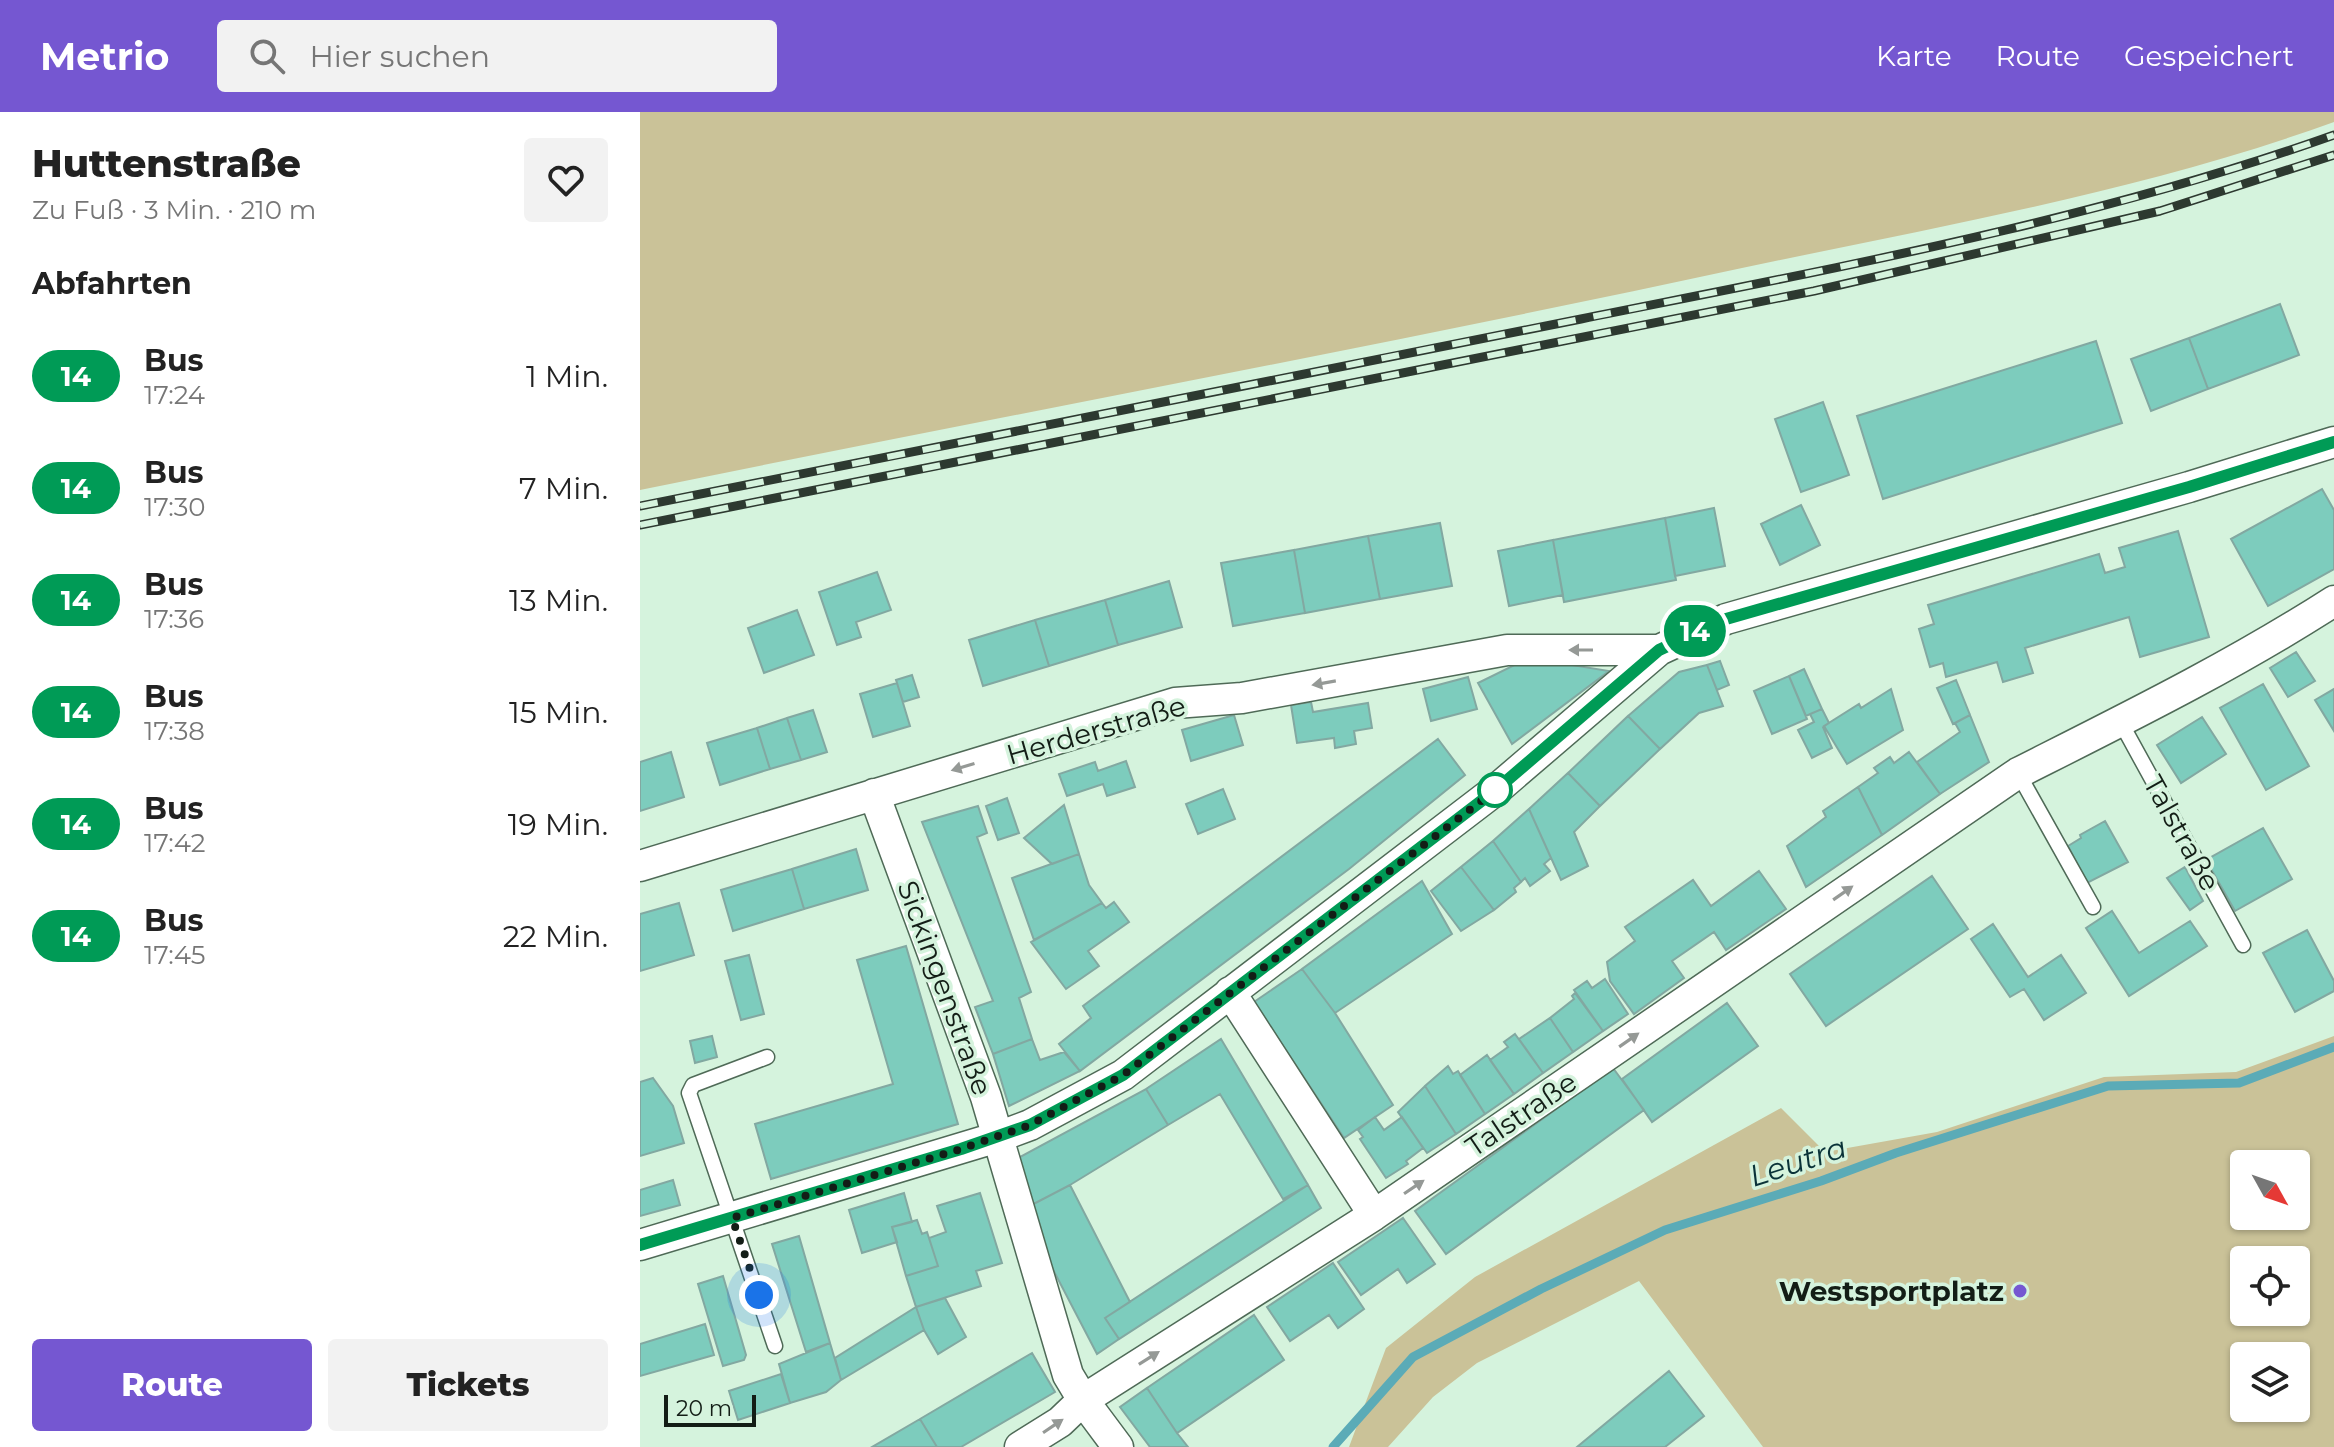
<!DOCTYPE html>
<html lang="de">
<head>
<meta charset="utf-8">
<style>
	body { margin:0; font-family:Montserrat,sans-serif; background:#f2f2f2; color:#222; height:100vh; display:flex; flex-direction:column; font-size:30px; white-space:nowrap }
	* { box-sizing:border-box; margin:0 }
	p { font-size:26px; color:#767676 }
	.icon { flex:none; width:44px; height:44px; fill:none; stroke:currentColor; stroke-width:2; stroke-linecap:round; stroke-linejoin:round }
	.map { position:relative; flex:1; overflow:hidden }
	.side { display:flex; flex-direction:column; background:#fff; width:640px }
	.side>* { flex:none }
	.badge { padding:0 16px; border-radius:26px; font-size:28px; line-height:52px }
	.needle { width:52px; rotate:130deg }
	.fabs { position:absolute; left:1590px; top:1038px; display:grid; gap:16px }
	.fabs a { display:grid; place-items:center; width:80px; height:80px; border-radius:8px; background:#fff; box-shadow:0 2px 6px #0004; font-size:40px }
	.scale { position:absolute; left:24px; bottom:20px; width:92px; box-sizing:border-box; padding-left:8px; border:4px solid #131d16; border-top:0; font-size:22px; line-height:28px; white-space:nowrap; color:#131d16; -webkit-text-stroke:6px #d5f3dd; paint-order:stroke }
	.you { position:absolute; width:40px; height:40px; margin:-20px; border:6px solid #fff; border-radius:50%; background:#1a73e8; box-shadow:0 0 0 12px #1a73e833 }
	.map>.badge { position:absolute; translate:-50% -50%; box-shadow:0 0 0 4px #fff }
	h2 { padding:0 32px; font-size:30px; line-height:72px }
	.round { display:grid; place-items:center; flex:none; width:84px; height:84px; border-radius:8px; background:#f2f2f2 }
	.overview { display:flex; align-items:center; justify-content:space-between; height:136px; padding:0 32px }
	h1 { font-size:38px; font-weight:800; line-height:60px }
	.cta { display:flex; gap:16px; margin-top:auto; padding:16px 32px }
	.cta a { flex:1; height:92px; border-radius:8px; background:#7557d1; color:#fff; font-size:32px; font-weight:800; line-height:92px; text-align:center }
	.cta a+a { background:#f2f2f2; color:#222 }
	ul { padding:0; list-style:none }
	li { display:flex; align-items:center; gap:24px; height:112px; padding:0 32px }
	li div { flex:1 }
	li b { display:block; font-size:30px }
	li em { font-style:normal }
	li .badge { min-width:88px; font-weight:700; text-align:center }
	header { display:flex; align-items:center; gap:48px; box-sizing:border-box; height:112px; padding:0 40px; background:#7557d1; color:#fff }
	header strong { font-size:38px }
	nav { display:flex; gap:44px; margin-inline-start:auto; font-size:28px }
	.search { width:560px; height:72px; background:#f2f2f2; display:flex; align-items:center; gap:20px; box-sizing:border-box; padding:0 28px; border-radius:8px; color:#767676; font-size:30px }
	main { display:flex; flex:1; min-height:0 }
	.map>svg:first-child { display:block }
</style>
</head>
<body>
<header>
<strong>Metrio</strong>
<div class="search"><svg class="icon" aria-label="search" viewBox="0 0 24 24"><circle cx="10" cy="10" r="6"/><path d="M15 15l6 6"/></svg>Hier suchen</div>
<nav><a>Karte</a><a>Route</a><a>Gespeichert</a></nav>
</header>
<main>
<section class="side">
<div class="overview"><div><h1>Huttenstraße</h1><p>Zu Fuß · 3 Min. · 210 m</p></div><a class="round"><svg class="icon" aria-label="heart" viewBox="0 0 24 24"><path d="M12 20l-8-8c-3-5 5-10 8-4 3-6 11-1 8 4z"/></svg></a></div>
<h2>Abfahrten</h2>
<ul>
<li><span class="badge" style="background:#009b56;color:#fff">14</span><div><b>Bus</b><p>17:24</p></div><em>1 Min.</em></li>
<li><span class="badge" style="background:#009b56;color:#fff">14</span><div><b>Bus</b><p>17:30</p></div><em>7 Min.</em></li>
<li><span class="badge" style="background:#009b56;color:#fff">14</span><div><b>Bus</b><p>17:36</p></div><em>13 Min.</em></li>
<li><span class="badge" style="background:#009b56;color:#fff">14</span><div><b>Bus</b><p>17:38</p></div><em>15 Min.</em></li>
<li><span class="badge" style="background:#009b56;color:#fff">14</span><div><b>Bus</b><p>17:42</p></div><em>19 Min.</em></li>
<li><span class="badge" style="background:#009b56;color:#fff">14</span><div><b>Bus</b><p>17:45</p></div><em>22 Min.</em></li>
</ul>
<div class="cta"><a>Route</a><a>Tickets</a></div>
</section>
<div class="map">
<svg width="1694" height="1335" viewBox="0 0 1694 1335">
	<rect width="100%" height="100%" fill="#d5f3dd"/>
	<path fill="#cac298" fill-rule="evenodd" d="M0,0h1694v10c-191,69 -393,104 -592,146 -366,79 -735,147 -1102,222z
		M1694,924v411h-571l-124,-166 -162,82 -44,34 -45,50h-39l37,-99 89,-71 306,-169 44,44 112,-20 167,-55 132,-5zM1604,1052h52v52h-52zM1604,1148h52v52h-52zM1656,1244v52h-52v-52z"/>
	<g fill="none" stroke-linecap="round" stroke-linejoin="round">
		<path stroke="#5babb7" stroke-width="9" d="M693,1335l80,-90 128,-68 124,-59 156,-49 75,-28 212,-67 131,-3 95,-36"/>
	</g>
	<path fill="#7dccbd" stroke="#82a8a1" stroke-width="2" d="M1640,192l19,51 -91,34 -19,-51z
		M1549,226l19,51 -57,22 -20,-52z
		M1456,229l26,82 -239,76 -26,-83z
		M1183,290l26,73 -48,17 -26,-73z
		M1682,377l12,21v59l-66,37 -37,-67z
		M1161,393l19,40 -40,20 -19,-41z
		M1074,396l11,58 -50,10 -10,-58z
		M1025,406l11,62 -112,22 -11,-62z
		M800,411l12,63 -72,13 -12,-63z
		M1538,419l31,106 -69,20 -11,-40 -104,31 8,25 -30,9 -6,-20 -51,15 -3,-14 -13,4 -11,-38 15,-5 -6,-19 171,-51 6,19 20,-6 -6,-19z
		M728,424l12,63 -75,14 -11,-63z
		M913,428l10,55 -54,11 -11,-55z
		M654,438l11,63 -72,13 -12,-63z
		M237,460l14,38 -35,12 5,15 -24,8 -18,-53z
		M529,469l13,46 -64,18 -13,-45z
		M465,488l13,45 -69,21 -14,-46z
		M157,498l17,45 -50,18 -16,-45z
		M395,508l14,46 -66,20 -14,-46z
		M1656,540l19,29 -27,16 -18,-29z
		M889,546l80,13 -97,73 -34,-61z
		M1080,549l9,24 -12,5 -10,-25z
		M1067,553l16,41 -24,7 -39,36 -32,-33 51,-44z
		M1164,557l18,40 -16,7 -17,-40z
		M272,563l7,22 -16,5 -7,-22z
		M1149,564l18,43 -35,15 -18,-43z
		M828,565l9,32 -46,12 -8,-32z
		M1316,568l14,35 -17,9 -16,-36z
		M257,571l13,43 -37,11 -13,-43z
		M1623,572l46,82 -43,24 -46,-82z
		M1251,577l12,41 -56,34 -23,-38 35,-22 2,4z
		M1694,577v42l-19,-31z
		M671,590l2,10 55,-9 4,25 -18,3 2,13 -21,4 -1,-10 -37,5 -6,-38z
		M1182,597l7,14 -6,4 9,21 -20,10 -14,-28 16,-8 -4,-8z
		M173,598l14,42 -26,8 -14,-42z
		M594,603l9,30 -52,16 -9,-31z
		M1330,603l19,47 -49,32 -23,-32 43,-30 -5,-9z
		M988,604l32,33 -60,57 -32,-33z
		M1562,605l24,37 -45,29 -24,-38z
		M147,606l14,42 -31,9 -13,-41z
		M117,616l13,41 -50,16 -13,-42z
		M798,627l27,36 -116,94 -269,202 -21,-27 32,-26 -8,-12z
		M31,640l13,45 -44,14v-49z
		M1269,640l31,42 -58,41 -24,-48 20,-14 -4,-5 16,-11 4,6z
		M486,649l9,26 -28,9 -4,-12 -36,12 -8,-22 36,-12 3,9z
		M928,661l32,33 -26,26 14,34 -27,14 -32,-71z
		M1218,675l24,48 -76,52 -19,-41 39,-29 -3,-6z
		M583,677l12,30 -37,15 -12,-30z
		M367,686l12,35 -21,7 -12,-34z
		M424,693l15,49 -27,10 -28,-26z
		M338,694l9,27 -10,4 54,155 -12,6 13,41 -39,15 -18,-47 18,-6 -71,-179z
		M889,697l22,49 -7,6 6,7 -20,15 -5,-8 -4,4 -28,-41z
		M1465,709l23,41 -41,21 -19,-37 13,-8 -1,-3z
		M1623,716l29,51 -57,32 -29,-51z
		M853,729l28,41 -7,6 2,4 -22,18 -33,-43z
		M216,737l12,41 -64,19 -12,-40z
		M439,742l10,31 13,18 -68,37 -22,-62z
		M821,755l33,43 -33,21 -30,-40z
		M1545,755l18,34 -13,9 -23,-32z
		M152,757l12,40 -71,22 -12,-41z
		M1119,759l27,38 -60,41 -12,-18 -42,29 12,17 -50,36 -24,-33 -3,-19 28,-21 -10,-14 68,-47 18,26z
		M1292,764l36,53 -142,97 -36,-52z
		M782,769l30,53 -117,79 -33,-44z
		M474,790l15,20 -41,29 11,15 -33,23 -35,-47 71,-39 4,5z
		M39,791l15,52 -54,16v-57z
		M1472,799l27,42 51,-32 17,25 -78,50 -43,-68z
		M1353,812l35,53 33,-22 25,38 -42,27 -20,-31 -14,8 -39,-58z
		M1667,818l27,51v10l-39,21 -32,-59z
		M266,834l52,178 -187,55 -16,-55 138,-40 -36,-124z
		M109,843l15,59 -23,6 -16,-59z
		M662,857l33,44 58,92 -49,33 -90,-136z
		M965,867l23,35 -25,17 -29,-41 13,-9 5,7z
		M935,881l28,38 -30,21 -23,-34 24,-19 -2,-3z
		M1087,891l31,43 -106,76 -30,-43z
		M910,906l23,34 -30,21 -24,-34z
		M875,922l28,39 -29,21 -24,-34 18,-13 -4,-5z
		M72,924l5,21 -22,6 -5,-22z
		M392,927l8,21 24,-8 16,19 -71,35 -16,-52z
		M581,927l87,146 -25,14 -63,-105 -52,31 -22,-36z
		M847,943l27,39 -29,20 -25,-39z
		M808,954l5,8 5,-3 27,43 -29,20 -31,-48z
		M973,956l31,42 -198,144 -31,-43z
		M13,966l20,28 11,37 -44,13v-74z
		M785,974l31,48 -29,19 -29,-41z
		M506,977l22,36 -98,60 -48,25 -4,-52z
		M735,1005l9,13 18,-13 21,31 -17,13 2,3 -22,14 -26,-39 3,-2 -5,-7z
		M33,1068l7,25 -40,11v-26z
		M430,1073l60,117 -25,16 14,21 -22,15 -75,-144z
		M668,1073l13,23 -202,131 -14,-21z
		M264,1081l8,29 -20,5 5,15 -35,11 -13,-43z
		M340,1081l22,70 -26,8 5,15 -65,21 -10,-31 32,-10 -9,-28 17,-6 -9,-26z
		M763,1106l32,46 -28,19 -9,-14 -37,26 -23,-33z
		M277,1108l5,14 5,-2 11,34 -32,10 -14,-49z
		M159,1124l31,107 -24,9 -34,-108z
		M693,1151l31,46 -26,19 -9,-13 -39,26 -23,-34z
		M83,1164l23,79 -2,5 -21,6 -25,-82z
		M305,1186l21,39 -28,17 -14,-24 -8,-23z
		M276,1195l8,23 -83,50 -6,-22z
		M614,1203l30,45 -107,73 -30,-45z
		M65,1212l9,31 -74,21v-32z
		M190,1231l11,37 -15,12 -36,11 -11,-39z
		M392,1241l23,39 -94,55h-24l-17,-28z
		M1029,1259l35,45 -39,31h-88z
		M141,1262l9,29 -52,17 -9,-29z
		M507,1276l30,45 11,14h-38l-30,-40z
		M280,1307l17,28h-65z"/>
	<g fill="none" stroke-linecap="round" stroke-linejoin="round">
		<g stroke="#4f6a57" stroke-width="17">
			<path id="lane" d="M1480,609l123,224
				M1378,661l75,134
				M127,945l-74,28 -4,8 86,253"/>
		</g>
		<g stroke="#4f6a57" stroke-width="33">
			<path id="street" d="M234,682l112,303 82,278 15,25 35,47
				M0,754l535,-163 67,-5 265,-48h152
				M590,880l144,223
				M0,1133l358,-108 32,-12 93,-50 374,-286 162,-139 67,-31 463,-132 145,-45
				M380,1335l40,-25 23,-22 291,-185 644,-442c107,-54 215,-107 316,-172"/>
		</g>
		<use href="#lane" stroke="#fff" stroke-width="14"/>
		<use href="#street" stroke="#fff" stroke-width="30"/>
		<g stroke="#2d3930" stroke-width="9">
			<path id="rail" d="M0,394c314,-62 627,-125 941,-187 253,-51 509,-97 753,-184
				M0,413l1174,-234 346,-80 174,-56"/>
		</g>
		<use href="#rail" stroke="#d5f3dd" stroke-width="6" stroke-dasharray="18" stroke-linecap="butt"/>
	</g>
	<defs><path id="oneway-solid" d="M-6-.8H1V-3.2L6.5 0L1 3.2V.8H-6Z" transform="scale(2)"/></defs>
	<g fill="#959996">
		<use href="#oneway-solid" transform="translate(941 538) rotate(180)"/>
		<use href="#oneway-solid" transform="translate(684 571) rotate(170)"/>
		<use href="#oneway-solid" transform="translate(323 655) rotate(163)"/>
		<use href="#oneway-solid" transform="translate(1203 781) rotate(-35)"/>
		<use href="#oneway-solid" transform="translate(989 928) rotate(-35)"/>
		<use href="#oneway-solid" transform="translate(774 1075) rotate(-34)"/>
		<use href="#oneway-solid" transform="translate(509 1246) rotate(-32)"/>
		<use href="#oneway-solid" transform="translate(413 1314) rotate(-34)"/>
	</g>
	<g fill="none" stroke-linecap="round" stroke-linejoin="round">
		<g stroke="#fff" stroke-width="18">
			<path id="line" d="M0,1133l321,-96 69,-24 93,-50 374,-286 162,-139 67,-31 463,-132 145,-45"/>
		</g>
		<use href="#line" stroke="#009b56" stroke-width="12"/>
		<path stroke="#131d16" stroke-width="8" stroke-dasharray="0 14.4" d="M119,1183l-27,-77 229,-69 69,-24 93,-50 374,-286 -2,1"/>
	</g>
	<circle fill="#fff" stroke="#009b56" stroke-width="4" cx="855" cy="678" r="16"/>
	<circle fill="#7557d1" stroke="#d5f3dd" stroke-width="3" cx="1380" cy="1179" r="8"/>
	<g text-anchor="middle" stroke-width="7" stroke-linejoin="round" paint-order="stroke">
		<g font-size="28" fill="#131d16" stroke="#d5f3dd">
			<text transform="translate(456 618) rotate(-16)" y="10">Herderstraße</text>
			<text transform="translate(1542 721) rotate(61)" y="10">Talstraße</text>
			<text transform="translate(305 876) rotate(70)" y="10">Sickingenstraße</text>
			<text transform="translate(881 1002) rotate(-34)" y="10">Talstraße</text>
		</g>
		<g font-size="28" font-weight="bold" fill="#131d16" stroke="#d5f3dd" text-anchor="end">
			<text x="1364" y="1189">Westsportplatz</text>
		</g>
		<g font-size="30" font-style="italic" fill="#0a3238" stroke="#d5f3dd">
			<text transform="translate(1158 1050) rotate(-18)" y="10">Leutra</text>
		</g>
	</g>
</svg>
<div class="fabs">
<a><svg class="needle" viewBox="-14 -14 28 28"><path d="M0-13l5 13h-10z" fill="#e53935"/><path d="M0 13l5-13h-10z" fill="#767676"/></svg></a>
<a><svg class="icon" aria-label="locate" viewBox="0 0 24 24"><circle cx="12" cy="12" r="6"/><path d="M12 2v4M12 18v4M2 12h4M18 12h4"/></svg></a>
<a><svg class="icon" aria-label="layers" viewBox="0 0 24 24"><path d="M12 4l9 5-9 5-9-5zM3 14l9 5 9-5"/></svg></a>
</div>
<div class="scale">20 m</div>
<div class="you" style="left:119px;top:1183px"></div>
<b class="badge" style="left:1055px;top:519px;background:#009b56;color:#fff">14</b>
</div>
</main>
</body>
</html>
